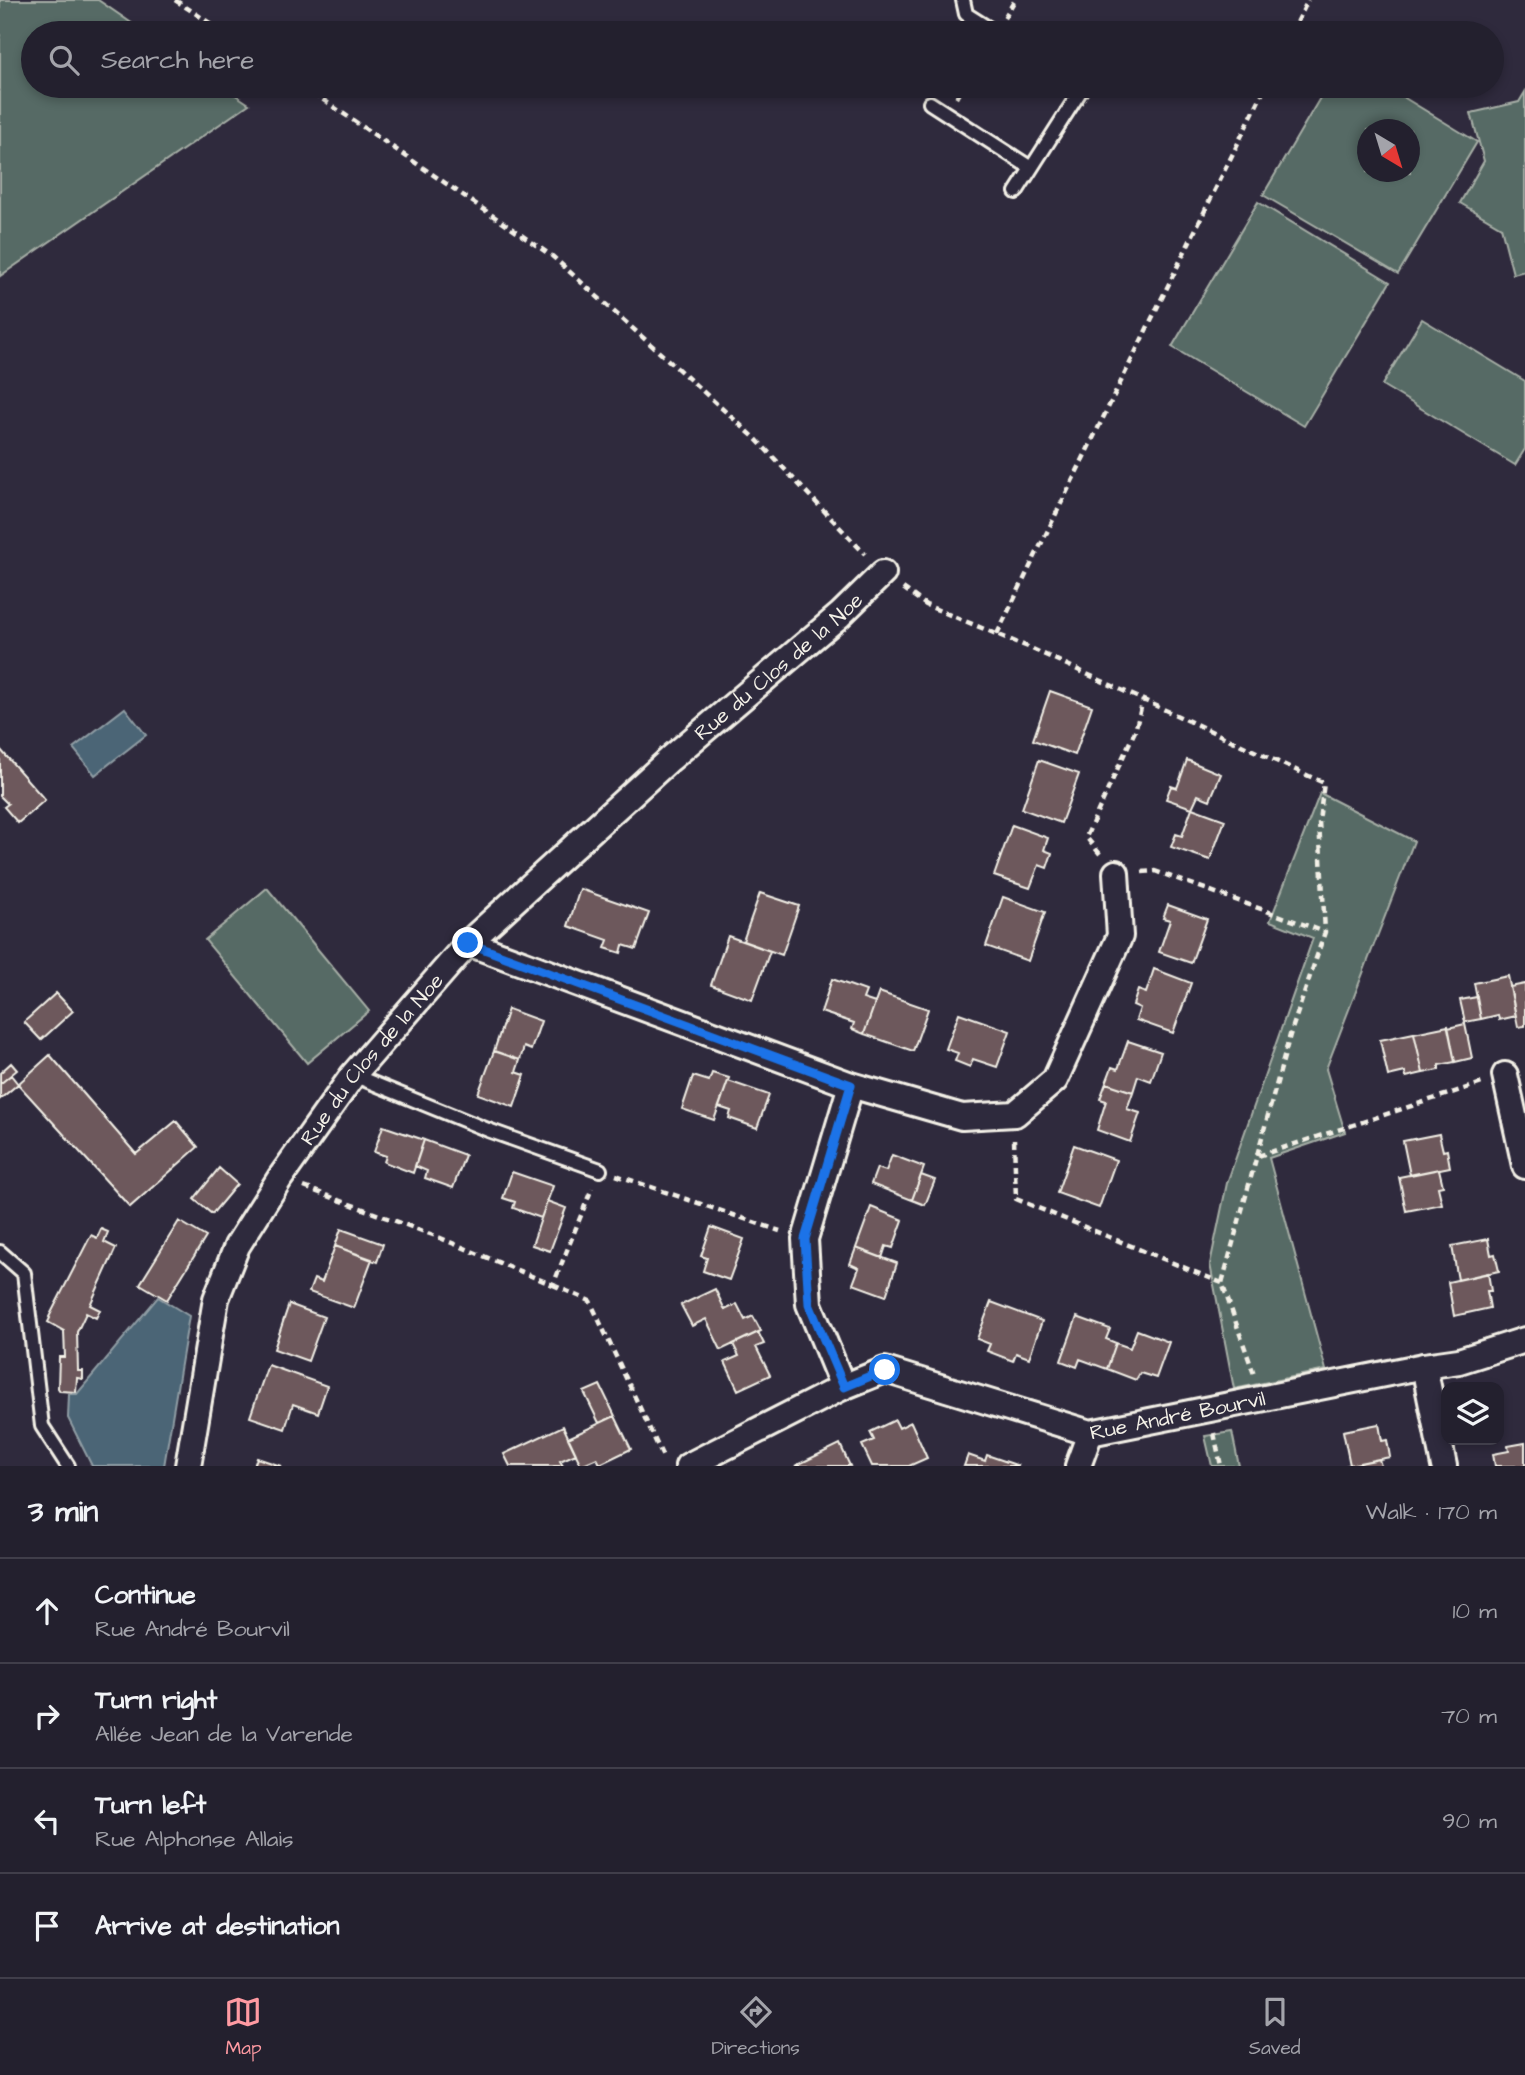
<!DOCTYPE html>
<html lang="en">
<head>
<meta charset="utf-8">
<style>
  :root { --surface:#23202e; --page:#2b2836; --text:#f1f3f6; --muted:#a3a3aa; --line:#403e4a; --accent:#ff9aa2 }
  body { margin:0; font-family:"Architects Daughter",sans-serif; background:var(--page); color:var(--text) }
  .controls { position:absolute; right:21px; bottom:21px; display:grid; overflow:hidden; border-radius:14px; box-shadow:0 4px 10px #0003 }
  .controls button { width:63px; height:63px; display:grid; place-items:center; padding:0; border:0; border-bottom:2px solid var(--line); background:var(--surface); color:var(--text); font:35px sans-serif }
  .compass { position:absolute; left:1357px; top:119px; width:63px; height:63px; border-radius:50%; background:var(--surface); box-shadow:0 4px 10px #0003; rotate:142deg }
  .stop { position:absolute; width:21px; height:21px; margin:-16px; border:5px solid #1a73e8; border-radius:50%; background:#fff }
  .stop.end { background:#1a73e8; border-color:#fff; box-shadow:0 2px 7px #0008 }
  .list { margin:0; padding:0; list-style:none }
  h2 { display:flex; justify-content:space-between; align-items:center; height:91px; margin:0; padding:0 28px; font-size:30px }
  h2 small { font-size:23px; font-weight:400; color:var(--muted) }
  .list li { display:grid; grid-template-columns:46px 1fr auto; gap:21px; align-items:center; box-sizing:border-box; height:105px; padding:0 28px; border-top:2px solid var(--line) }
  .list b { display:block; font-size:26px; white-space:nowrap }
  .list p { margin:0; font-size:23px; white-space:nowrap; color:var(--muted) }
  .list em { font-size:23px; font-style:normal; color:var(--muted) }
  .icon { flex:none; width:38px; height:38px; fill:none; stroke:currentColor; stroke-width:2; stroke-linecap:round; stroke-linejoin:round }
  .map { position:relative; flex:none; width:1525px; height:1466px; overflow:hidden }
  .search { position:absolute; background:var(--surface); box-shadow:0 4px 10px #0003; left:21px; right:21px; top:21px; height:77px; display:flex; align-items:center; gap:18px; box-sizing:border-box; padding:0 24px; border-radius:38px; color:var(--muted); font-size:26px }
  .sheet { height:511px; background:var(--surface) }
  nav { display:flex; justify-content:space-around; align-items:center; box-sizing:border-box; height:98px; border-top:2px solid var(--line); background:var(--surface); font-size:19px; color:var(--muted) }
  nav a { display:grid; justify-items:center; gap:4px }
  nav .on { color:var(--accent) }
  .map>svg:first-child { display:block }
</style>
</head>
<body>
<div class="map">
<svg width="1525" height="1466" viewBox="0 0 1525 1466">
  <rect width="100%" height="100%" fill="#2f2a3d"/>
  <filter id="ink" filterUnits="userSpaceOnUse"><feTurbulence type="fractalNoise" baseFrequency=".0143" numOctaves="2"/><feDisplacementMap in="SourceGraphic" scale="14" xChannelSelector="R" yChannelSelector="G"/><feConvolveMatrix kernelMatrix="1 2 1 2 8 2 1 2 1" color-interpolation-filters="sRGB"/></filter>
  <g filter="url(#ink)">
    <path fill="#576b65" stroke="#a6aea6" stroke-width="2" fill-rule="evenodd" d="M0,0H98L146,33H33V86H222L249,104L0,276Z
      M1327,86H1385L1477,142L1398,274L1263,195ZM1368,130H1410V172H1368Z
      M1525,92V271L1513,274L1501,227L1460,203L1484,161L1471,113L1519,102Z
      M1258,202L1390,282L1304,426L1172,347Z
      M1422,319L1525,381V449L1515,465L1382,385Z
      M1320,793L1414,841L1326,1069L1345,1132L1269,1158L1326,1370L1234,1389L1210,1264L1227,1183L1313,938L1270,921Z
      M267,888L369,1011L307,1063L205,940Z
      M1232,1432L1239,1466H1212L1205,1436Z"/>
    <path fill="#4c6576" stroke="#8f9da4" stroke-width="2" d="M125,708L146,735L95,775L73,748Z
      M158,1297L189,1316L164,1466H92L68,1418L69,1394H77Z"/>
    <path fill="#6d595b" stroke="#f4f1e8" stroke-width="2" d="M1050,691L1092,706L1075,755L1033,740Z
      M0,749L45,800L18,823L4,807L8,804L0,796Z
      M1039,760L1079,774L1061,823L1022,809Z
      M1187,760L1221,774L1210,800L1198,795L1192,808L1166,799L1171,786L1177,788Z
      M1192,808L1225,820L1210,860L1171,847L1176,834L1182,836Z
      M1012,825L1048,838L1044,850L1052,853L1047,868L1039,865L1030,888L994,876Z
      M580,889L649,913L636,949L623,945L621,953L605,948L608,940L568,926Z
      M760,893L799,906L782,955L743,941Z
      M1003,897L1045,912L1028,961L986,946Z
      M1168,905L1207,919L1191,963L1159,952L1170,920L1163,918Z
      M728,936L770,951L752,1000L711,985Z
      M1154,969L1191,983L1173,1033L1136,1020L1140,1008L1133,1005L1138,990L1146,993Z
      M1508,976L1516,1016L1499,1020L1498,1015L1481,1019L1474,983Z
      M832,979L866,991L863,999L875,1003L864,1034L852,1029L854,1023L821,1012Z
      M1525,984V1026L1518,1027L1510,987Z
      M879,992L928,1009L913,1051L864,1034Z
      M56,993L73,1011L41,1040L24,1022Z
      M1477,997L1481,1019L1465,1022L1460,1000Z
      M508,1009L541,1021L531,1050L524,1047L520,1060L494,1051Z
      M959,1013L1010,1031L997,1067L973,1059L970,1067L955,1061L958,1053L946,1049Z
      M1465,1024L1472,1058L1455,1062L1448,1028Z
      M1448,1026L1455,1062L1439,1065V1070L1423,1073L1414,1033Z
      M1414,1033L1423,1073L1406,1077L1405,1072L1388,1076L1380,1040Z
      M1128,1041L1161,1052L1151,1081L1138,1076L1133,1092L1106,1083L1112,1067L1118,1069Z
      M494,1051L520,1060L516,1072L525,1075L514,1107L478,1094Z
      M50,1055L136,1154L176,1121L198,1147L130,1207L18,1084Z
      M11,1063L17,1070L0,1084V1073Z
      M712,1073L729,1078L714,1120L682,1109L693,1076L709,1081Z
      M11,1075L18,1084L0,1099V1084Z
      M728,1081L769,1095L757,1128L729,1118L731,1111L719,1107Z
      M1106,1083L1133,1092L1127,1109L1140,1113L1130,1142L1097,1130L1106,1101L1100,1099Z
      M383,1126L424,1140L413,1173L384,1162L386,1156L374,1152Z
      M1439,1134L1443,1151L1447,1150L1450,1167L1410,1175L1403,1141Z
      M424,1140L465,1155L453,1188L425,1178L427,1171L415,1166Z
      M1074,1145L1116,1160L1099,1208L1057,1193Z
      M892,1155L924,1167L912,1200L871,1184L877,1168L886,1171Z
      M219,1168L237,1184L212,1214L194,1199Z
      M1439,1169L1443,1186L1438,1187L1442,1204L1406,1211L1399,1177Z
      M512,1172L553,1186L541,1218L513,1208L515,1202L503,1198Z
      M921,1175L935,1180L925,1205L912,1200Z
      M547,1201L566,1208L550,1251L532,1245Z
      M871,1207L903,1220L893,1248L886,1246L882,1258L856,1248Z
      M179,1221L206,1237L167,1300L140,1284Z
      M711,1227L744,1239L729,1280L703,1271L707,1258L701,1256Z
      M101,1229L108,1232L104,1242L116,1248L90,1305L100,1310L96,1318L86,1313L77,1332L78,1371H83V1379L77,1378L76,1392L60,1391L58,1388L59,1357H65L64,1331L48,1322L50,1318L49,1317L91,1235L97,1238Z
      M341,1229L383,1244L377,1262L335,1246Z
      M1488,1239L1491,1255L1495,1254L1499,1271L1458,1280L1452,1246Z
      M335,1246L372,1259L354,1308L309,1292L314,1279L322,1282Z
      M856,1248L897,1263L886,1296L853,1284L859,1268L850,1264Z
      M1488,1273L1491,1291H1487L1490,1308L1454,1316L1448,1282Z
      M715,1289L725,1310L737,1304L745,1320L753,1316L761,1331L721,1350L706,1319L692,1326L681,1305Z
      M991,1302L1042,1321L1029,1358L1016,1353L1013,1361L987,1351L990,1344L977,1339Z
      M289,1304L324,1317L308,1361L274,1349Z
      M1077,1317L1110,1329L1106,1339L1116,1343L1107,1369L1080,1359L1077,1367L1061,1361Z
      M1137,1330L1169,1342L1156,1378L1140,1373L1136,1380L1107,1369L1116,1343L1130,1348Z
      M758,1332L764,1344L756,1347L770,1375L738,1390L725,1362L739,1356L733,1344Z
      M268,1365L327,1386L318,1413L293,1404L285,1429L250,1417Z
      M600,1385L615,1416L599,1423L584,1392Z
      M615,1416L631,1449L600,1464L597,1458L581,1465L568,1438Z
      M895,1420L899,1428L911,1422L927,1458L909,1466H872L862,1445L874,1440L870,1432Z
      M1379,1424L1382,1441L1387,1440L1390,1457L1350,1465L1343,1431Z
      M563,1426L576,1454L560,1461L563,1466H510L504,1454Z
      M1525,1443V1466H1495L1493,1454L1509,1451L1508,1446Z
      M840,1444L850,1466H795Z
      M968,1455L985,1461L987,1455L1019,1466H964Z
      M257,1458L281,1466H254Z
      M1379,1459L1381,1466H1345Z"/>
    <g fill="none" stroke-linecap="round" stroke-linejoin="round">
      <defs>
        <path id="service" d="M963,0L966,14L996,33
          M930,103L1031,168
          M1016,192L1081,90L1075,86
          M353,1075L488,1130L600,1170
          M0,1252L24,1273L42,1426L68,1466"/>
        <g id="minor">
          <path d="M468,943L851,1085L962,1117L1015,1114L1055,1080L1120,936L1116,873"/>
          <path d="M1505,1075L1525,1166"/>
          <path d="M1424,1366L1444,1466"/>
          <path d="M843,1387L809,1304L805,1239L851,1085"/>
          <path id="s1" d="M188,1466L216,1299L237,1246L280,1178L353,1075L468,943L670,759L840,615L883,573"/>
          <path id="s2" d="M688,1466L843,1387L885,1370L1090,1433L1424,1366L1459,1361L1525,1340"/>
          <path d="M1078,1466L1090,1433"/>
        </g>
      </defs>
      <use href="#service" stroke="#f4f1e8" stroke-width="18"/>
      <use href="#minor" stroke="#f4f1e8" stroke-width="30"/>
      <path stroke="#f4f1e8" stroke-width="4.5" stroke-dasharray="7 5" stroke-linecap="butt" d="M175,0L225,33
        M1004,18L1015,0
        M1292,33L1308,0
        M303,86L552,256L755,438L865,554
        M956,98L963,86
        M903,588L926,605L1028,647L1324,783L1319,821L1325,932
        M997,634L1266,86
        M1100,854L1086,837L1135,731L1143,700
        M1142,872L1155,871L1325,932L1290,1035L1222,1283L1254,1374
        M1014,1139L1016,1199L1222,1283
        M1258,1156L1482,1083
        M616,1175L780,1231
        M304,1187L433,1235L553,1285L592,1188
        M553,1285L590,1301L663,1457
        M1214,1433L1221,1466"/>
      <use href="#service" stroke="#2f2a3d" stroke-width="12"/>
      <use href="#minor" stroke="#2f2a3d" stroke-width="24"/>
    </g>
  </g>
  <g fill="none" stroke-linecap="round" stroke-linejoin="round" filter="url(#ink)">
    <path stroke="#1a73e8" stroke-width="9" d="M468,943L851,1085L805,1239L809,1304L844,1387L885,1370"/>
  </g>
  <g text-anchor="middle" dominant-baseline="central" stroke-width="5" stroke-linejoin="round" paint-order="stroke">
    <g font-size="21" fill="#f4f1e8" stroke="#2f2a3d">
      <text stroke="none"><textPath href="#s1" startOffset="1024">Rue du Clos de la Noe</textPath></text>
      <text stroke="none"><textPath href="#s1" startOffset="457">Rue du Clos de la Noe</textPath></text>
      <text stroke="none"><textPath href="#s2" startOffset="523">Rue André Bourvil</textPath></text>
    </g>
  </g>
</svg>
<div class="controls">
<button><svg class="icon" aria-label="layers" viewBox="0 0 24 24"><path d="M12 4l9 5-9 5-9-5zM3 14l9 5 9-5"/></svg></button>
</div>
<svg class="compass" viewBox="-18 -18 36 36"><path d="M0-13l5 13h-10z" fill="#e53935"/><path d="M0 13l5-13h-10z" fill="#a3a3aa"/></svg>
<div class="stop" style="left:885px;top:1370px"></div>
<div class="stop end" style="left:468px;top:943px"></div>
<div class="search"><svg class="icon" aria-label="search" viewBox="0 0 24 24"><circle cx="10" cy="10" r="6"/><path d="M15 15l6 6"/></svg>Search here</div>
</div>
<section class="sheet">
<h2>3 min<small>Walk · 170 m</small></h2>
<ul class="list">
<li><svg class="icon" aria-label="ahead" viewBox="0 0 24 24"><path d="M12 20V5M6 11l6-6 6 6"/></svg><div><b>Continue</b><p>Rue André Bourvil</p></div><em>10 m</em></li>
<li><svg class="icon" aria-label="right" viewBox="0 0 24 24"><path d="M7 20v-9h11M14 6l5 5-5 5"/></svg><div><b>Turn right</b><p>Allée Jean de la Varende</p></div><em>70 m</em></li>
<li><svg class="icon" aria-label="left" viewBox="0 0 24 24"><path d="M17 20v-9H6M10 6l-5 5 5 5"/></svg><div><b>Turn left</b><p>Rue Alphonse Allais</p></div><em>90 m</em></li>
<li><svg class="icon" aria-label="arrive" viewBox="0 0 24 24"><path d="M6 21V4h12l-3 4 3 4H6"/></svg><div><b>Arrive at destination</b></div></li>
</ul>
</section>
<nav>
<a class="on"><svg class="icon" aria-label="map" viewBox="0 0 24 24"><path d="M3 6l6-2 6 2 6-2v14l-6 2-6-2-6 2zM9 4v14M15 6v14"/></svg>Map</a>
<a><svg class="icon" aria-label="directions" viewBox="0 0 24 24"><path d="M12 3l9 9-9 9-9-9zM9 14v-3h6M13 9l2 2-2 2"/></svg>Directions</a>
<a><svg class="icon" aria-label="saved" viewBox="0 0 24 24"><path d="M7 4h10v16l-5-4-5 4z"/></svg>Saved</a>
</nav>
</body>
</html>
